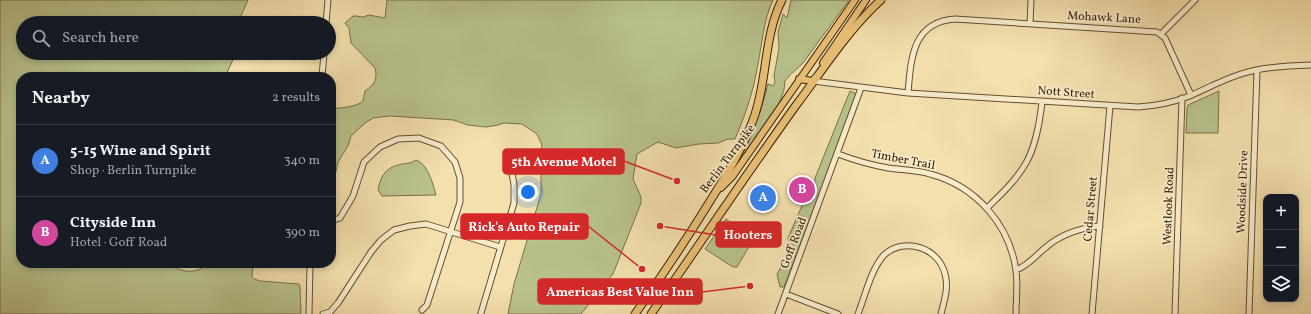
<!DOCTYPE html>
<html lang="en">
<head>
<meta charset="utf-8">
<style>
  :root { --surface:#171b24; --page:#242831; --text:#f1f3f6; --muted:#9ea1a6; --line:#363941; --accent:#c59692 }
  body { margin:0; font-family:Vollkorn,serif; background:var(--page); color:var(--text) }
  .controls { position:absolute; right:12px; bottom:12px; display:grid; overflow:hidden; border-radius:8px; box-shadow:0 2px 6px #0003 }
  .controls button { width:36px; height:36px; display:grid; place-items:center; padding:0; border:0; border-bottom:1px solid var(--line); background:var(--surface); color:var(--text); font:20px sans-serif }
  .you { position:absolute; left:528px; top:192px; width:14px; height:14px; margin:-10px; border:3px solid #fff; border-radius:50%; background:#1a73e8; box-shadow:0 0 0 6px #1a73e833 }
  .badge { display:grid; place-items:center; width:26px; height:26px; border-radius:50%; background:var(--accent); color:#fff; font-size:13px; font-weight:700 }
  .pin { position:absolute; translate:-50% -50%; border:2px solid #fff; box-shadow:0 1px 4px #0006 }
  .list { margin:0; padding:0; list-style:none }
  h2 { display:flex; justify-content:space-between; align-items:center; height:52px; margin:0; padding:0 16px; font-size:17px }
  h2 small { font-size:13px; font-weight:400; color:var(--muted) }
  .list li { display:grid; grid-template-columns:26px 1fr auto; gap:12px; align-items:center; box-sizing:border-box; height:72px; padding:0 16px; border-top:1px solid var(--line) }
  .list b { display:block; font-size:15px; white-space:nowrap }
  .list p { margin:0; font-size:13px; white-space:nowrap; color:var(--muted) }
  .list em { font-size:13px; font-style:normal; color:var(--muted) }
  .icon { flex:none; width:22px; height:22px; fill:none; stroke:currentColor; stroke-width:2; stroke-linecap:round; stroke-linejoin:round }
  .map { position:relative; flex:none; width:1311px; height:314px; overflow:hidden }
  .search { position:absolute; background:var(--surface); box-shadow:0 2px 6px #0003; left:16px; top:16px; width:320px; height:44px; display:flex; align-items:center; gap:10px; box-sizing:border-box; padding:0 14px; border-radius:22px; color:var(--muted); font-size:15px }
  .panel { position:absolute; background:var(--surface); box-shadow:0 2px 6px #0003; left:16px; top:72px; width:320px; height:196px; border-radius:16px }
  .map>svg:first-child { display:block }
</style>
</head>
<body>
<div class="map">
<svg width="1311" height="314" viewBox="0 0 1311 314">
  <rect width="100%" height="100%" fill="#f3e0ad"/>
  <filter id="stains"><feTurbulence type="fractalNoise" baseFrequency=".005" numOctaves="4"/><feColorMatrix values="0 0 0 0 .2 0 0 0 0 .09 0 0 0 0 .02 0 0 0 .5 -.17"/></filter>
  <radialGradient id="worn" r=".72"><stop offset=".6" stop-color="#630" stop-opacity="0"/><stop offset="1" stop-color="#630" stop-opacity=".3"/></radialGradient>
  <path fill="#b9c28b" stroke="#787048" d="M0,0H248L240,18V23H23V53H236L225,77H21V263H171C179,274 200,274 207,263H253L252,277L254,279L260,281L299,284L300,287L301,314H0Z
    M387,0H773C763,21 762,46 757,69C753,93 744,118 735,139H728L718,143L699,144L676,148L658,142L637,154L633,179L641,197V203L613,274L581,314H508L514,284L541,194V169L539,160L542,145L537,134L522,124L504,123L498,125L486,127L468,125L454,120L390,116L373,118L365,123L351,136L348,146L338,162L334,180L331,187V109C338,108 358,107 363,101C364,98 364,94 365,91C374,85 378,79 375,68L351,43L349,28L345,23L353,16H356L363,17L369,15L385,18Z
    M791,0H849L803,63L789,76L785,81L784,90L779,104L735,167C749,140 761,114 768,84L773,86L775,82L774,76L779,48L778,32L783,14L787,18Z
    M850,91L855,93L856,97L784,287H780L777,274L789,254L788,238L804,201L814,194L815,178Z
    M1219,91L1218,133H1186L1187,109L1188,105Z
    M416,160C428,164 433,184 436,195L382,196L378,190C380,178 385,168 398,165C405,163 410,164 416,160Z
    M726,219L745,233L750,245L737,267H733L705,249Z"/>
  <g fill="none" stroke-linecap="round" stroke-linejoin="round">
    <defs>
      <path id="minor" d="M326,23L328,0
        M1030,24L1031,0
        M1161,34L1195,0
        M322,77L324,53
        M813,81L908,93L1138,107C1155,106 1171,103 1187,97C1204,90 1220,81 1238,75C1261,67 1286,66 1311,65
        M908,93C911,59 912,22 955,19L1157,32L1165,38L1191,95
        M838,154C854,160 871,165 888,168C902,170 917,170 930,174C976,186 1010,225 1016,271C1018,285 1016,300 1016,314
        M987,208C1026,171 1036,156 1042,102
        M331,221L340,218L353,196L364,162L380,147L398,139L419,138L441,146L455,162L460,178V202L427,305L422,310
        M1016,270C1029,265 1035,256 1045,248C1061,234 1080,228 1100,226
        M786,294L838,314
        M481,313L514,203V184L508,153
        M309,314L310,263
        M323,314L330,312L338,303L371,252L381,240L394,230L410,226L426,224L500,247
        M778,314L861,88
        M858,314C865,296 871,269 884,255C905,236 939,248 945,274C949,288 944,301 941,314
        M1092,314L1110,106
        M1175,314L1182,98
        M1249,314L1257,70"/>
      <path id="major" d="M823,63L866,0
        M799,79L813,81L815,78
        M721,188L732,177L855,0"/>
      <path id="highway" d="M635,314C662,276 688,237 712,198C728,173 743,148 753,120C768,81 763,37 782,0
        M651,314C700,244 747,173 797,104C824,68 848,30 881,0"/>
    </defs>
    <use href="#minor" stroke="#654e30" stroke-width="7"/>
    <use href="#major" stroke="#361e06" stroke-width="8"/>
    <use href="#highway" stroke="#361e06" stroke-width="9"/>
    <use href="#minor" stroke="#f7ebca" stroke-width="5"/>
    <use href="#major" stroke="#eac076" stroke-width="6"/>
    <use href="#highway" stroke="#eac076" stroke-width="7"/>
  </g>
  <g text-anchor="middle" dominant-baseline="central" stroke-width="3.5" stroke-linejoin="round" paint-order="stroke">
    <g font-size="12" fill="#361e06" stroke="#f7ebca">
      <text transform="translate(1104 18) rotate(3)">Mohawk Lane</text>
      <text transform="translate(1066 93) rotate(4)">Nott Street</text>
      <text transform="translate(728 159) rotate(-53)">Berlin Turnpike</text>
      <text transform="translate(903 160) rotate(11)">Timber Trail</text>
      <text transform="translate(1243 192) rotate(-88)">Woodside Drive</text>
      <text transform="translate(1169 206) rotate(-88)">Westlook Road</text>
      <text transform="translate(1091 209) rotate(-85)">Cedar Street</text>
      <text transform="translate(794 243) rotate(-69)">Goff Road</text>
    </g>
  </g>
  <path fill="none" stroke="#d62828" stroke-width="1.5" d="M677 181L624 161M642 269L588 226M660 226L716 235M750 286L702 292"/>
  <g fill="#d62828" stroke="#f7ebca" stroke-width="1.5">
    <circle cx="677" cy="181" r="4"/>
    <circle cx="642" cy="269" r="4"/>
    <circle cx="660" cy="226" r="4"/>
    <circle cx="750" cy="286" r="4"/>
  </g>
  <g fill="#d62828" stroke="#d62828" stroke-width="1.5">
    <rect x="503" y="149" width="121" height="25" rx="4"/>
    <rect x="461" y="214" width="127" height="25" rx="4"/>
    <rect x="716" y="222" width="65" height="25" rx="4"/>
    <rect x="538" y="279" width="164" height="25" rx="4"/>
  </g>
  <g font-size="13" text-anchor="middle" font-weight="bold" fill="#fff">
    <text x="564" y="166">5th Avenue Motel</text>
    <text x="524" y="231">Rick's Auto Repair</text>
    <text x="748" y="239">Hooters</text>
    <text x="620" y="296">Americas Best Value Inn</text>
  </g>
  <rect width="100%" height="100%" filter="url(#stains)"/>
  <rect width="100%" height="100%" fill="url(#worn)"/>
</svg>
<div class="controls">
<button>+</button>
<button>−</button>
<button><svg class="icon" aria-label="layers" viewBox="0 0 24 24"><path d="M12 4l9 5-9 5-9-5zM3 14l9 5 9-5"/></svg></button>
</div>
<div class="you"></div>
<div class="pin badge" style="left:763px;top:198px;background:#3f7fe0">A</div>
<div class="pin badge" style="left:802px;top:190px;background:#d1479c">B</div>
<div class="search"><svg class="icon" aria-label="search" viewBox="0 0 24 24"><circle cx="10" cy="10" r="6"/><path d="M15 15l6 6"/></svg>Search here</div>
<section class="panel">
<h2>Nearby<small>2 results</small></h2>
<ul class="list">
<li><span class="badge" style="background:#3f7fe0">A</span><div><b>5-15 Wine and Spirit</b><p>Shop · Berlin Turnpike</p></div><em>340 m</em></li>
<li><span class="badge" style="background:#d1479c">B</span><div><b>Cityside Inn</b><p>Hotel · Goff Road</p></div><em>390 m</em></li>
</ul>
</section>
</div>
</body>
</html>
